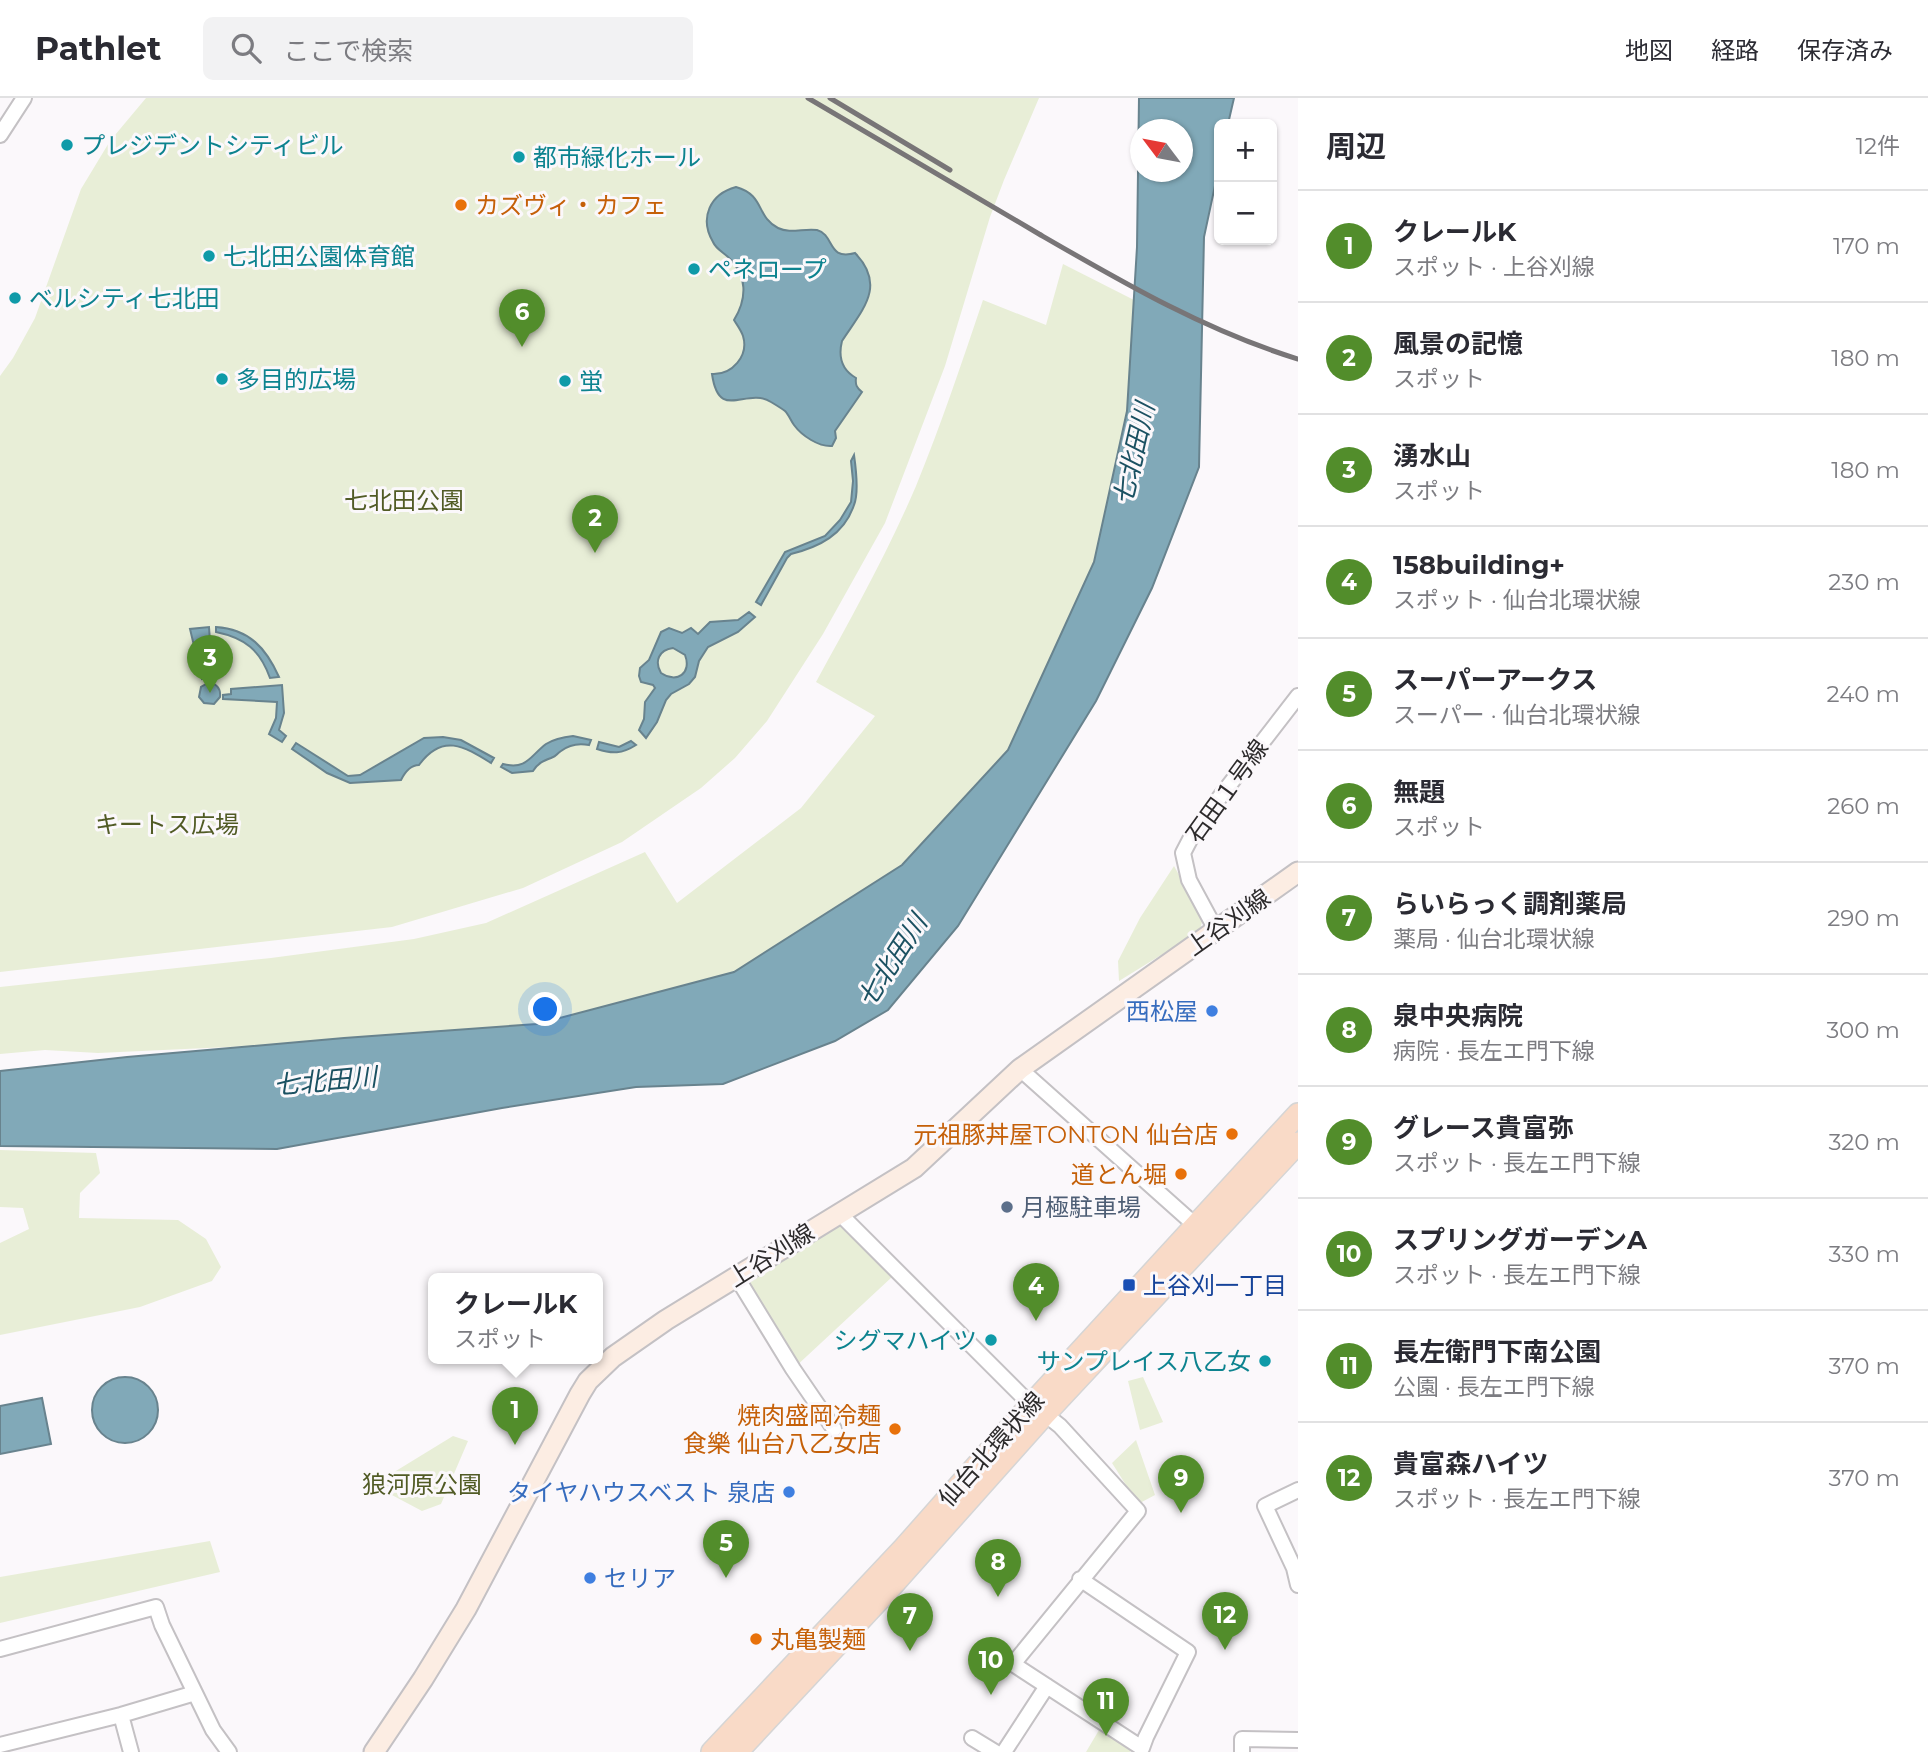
<!DOCTYPE html>
<html lang="ja">
<head>
<meta charset="utf-8">
<style>
  :root { --surface:#fff; --page:#f2f2f3; --text:#2b2b33; --muted:#7c7c81; --line:#e1e1e2; --accent:#528d2b }
  body { margin:0; font-family:Montserrat,"Noto Sans JP",sans-serif; background:var(--page); color:var(--text) }
  .controls { position:absolute; right:21px; top:21px; display:grid; overflow:hidden; border-radius:10px; box-shadow:0 2px 5px #0004 }
  .controls button { width:63px; height:63px; display:grid; place-items:center; padding:0; border:0; border-bottom:2px solid var(--line); background:var(--surface); color:var(--text); font:35px sans-serif }
  .compass { position:absolute; left:1130px; top:21px; width:63px; height:63px; border-radius:50%; background:var(--surface); box-shadow:0 2px 5px #0004; rotate:302deg }
  .you { position:absolute; left:546px; top:912px; width:24px; height:24px; margin:-18px; border:5px solid #fff; border-radius:50%; background:#1a73e8; box-shadow:0 0 0 10px #1a73e833 }
  .badge { display:grid; place-items:center; width:46px; height:46px; border-radius:50%; background:var(--accent); color:#fff; font-size:23px; font-weight:700 }
  .pin { position:absolute; translate:-50% -58px; filter:drop-shadow(0 2px 4px #0008) }
  .pin::after { content:''; position:absolute; top:37px; width:24px; height:21px; background:inherit; clip-path:polygon(0 0,100% 0,50% 100%) }
  .popup { position:absolute; left:428px; top:1175px; width:175px; height:91px; box-sizing:border-box; display:grid; place-content:center; border-radius:10px; background:var(--surface); filter:drop-shadow(0 2px 5px #0005); font-size:23px; white-space:nowrap; color:var(--muted) }
  .popup b { font-size:26px; color:var(--text) }
  .popup::after { content:''; position:absolute; left:50%; top:100%; margin-left:-14px; border:14px solid transparent; border-top-color:var(--surface) }
  .list { margin:0; padding:0; list-style:none }
  h2 { display:flex; justify-content:space-between; align-items:center; height:91px; margin:0; padding:0 28px; font-size:30px }
  h2 small { font-size:23px; font-weight:400; color:var(--muted) }
  .list li { display:grid; grid-template-columns:46px 1fr auto; gap:21px; align-items:center; box-sizing:border-box; height:112px; padding:0 28px; border-top:2px solid var(--line) }
  .list b { display:block; font-size:26px; white-space:nowrap }
  .list p { margin:0; font-size:23px; white-space:nowrap; color:var(--muted) }
  .list em { font-size:23px; font-style:normal; color:var(--muted) }
  .icon { flex:none; width:38px; height:38px; fill:none; stroke:currentColor; stroke-width:2; stroke-linecap:round; stroke-linejoin:round }
  .map { position:relative; flex:none; width:1298px; height:1654px; overflow:hidden }
  header { display:flex; align-items:center; gap:42px; box-sizing:border-box; height:98px; padding:0 35px; background:var(--surface); border-bottom:2px solid var(--line) }
  header strong { font-size:33px }
  nav { display:flex; gap:38px; margin-inline-start:auto; font-size:24px }
  .search { width:490px; height:63px; background:var(--page); display:flex; align-items:center; gap:18px; box-sizing:border-box; padding:0 24px; border-radius:10px; color:var(--muted); font-size:26px }
  main { display:flex }
  aside { flex:1; background:var(--surface) }
  .map>svg:first-child { display:block }
</style>
</head>
<body>
<header>
<strong>Pathlet</strong>
<div class="search"><svg class="icon" aria-label="search" viewBox="0 0 24 24"><circle cx="10" cy="10" r="6"/><path d="M15 15l6 6"/></svg>ここで検索</div>
<nav><a>地図</a><a>経路</a><a>保存済み</a></nav>
</header>
<main>
<div class="map">
<svg width="1298" height="1654" viewBox="0 0 1298 1654">
  <rect width="100%" height="100%" fill="#fbf8fb"/>
  <path fill="#e8eed7" d="M146,0H1039L1004,82L990,119L945,268L885,425L823,536L767,623L735,660L701,690L622,744L523,790L392,829L0,874V278L13,260L35,220L81,91L110,43Z
    M1063,166L1134,202L1127,313L1094,464L1008,652L902,767L734,874L537,926L270,947L98,955L45,952L0,956V889L271,860L414,841L486,825L645,754L677,805L801,710L875,618L816,584C851,520 887,456 916,388C941,327 962,264 983,202L1046,227Z
    M1174,768L1203,819L1200,833L1119,883L1118,863L1140,820Z
    M0,1052L96,1055L100,1075L80,1095L79,1120L178,1122L206,1141L221,1169L212,1183L140,1209L0,1237V1145L29,1131L23,1110L0,1109Z
    M839,1115L892,1179L793,1271L742,1182Z
    M1143,1279L1163,1324L1140,1332L1128,1283Z
    M453,1338L468,1343L441,1406L422,1413L373,1387Z
    M1136,1342L1155,1397L1138,1406L1112,1365Z
    M210,1443L220,1474L0,1525V1479Z
    M1102,1627L1134,1649L1130,1654H1086Z"/>
  <path fill="#81a9b8" stroke="#68838e" stroke-width="2" fill-rule="evenodd" d="M1139,0H1234L1228,26H1219V69L1204,139L1199,369L1152,490L1096,603L958,828L888,912L835,943L723,986L636,989L502,1010L277,1051L0,1048V973L127,959L344,940L537,926L734,874L902,767L1008,652L1094,464L1127,313L1137,149ZM1140,32H1182V74H1140Z
    M736,89C765,97 756,119 778,130C790,136 804,130 817,132C835,137 827,163 855,155C887,188 862,212 842,243C838,259 842,272 856,280C855,287 857,290 862,294L835,333L836,340L832,348C819,349 802,338 794,327C791,323 789,317 785,313C781,310 776,307 771,304C746,288 719,325 712,276C732,277 749,258 743,238C741,232 737,227 734,222C747,201 748,177 728,159C723,154 716,151 713,144C699,120 710,96 736,89Z
    M854,357C856,371 859,395 854,407C844,437 819,449 791,456L787,460L761,507L756,504L785,454L825,438L840,422L851,404L853,383L851,363Z
    M749,514L755,519L738,534L708,549L699,563L695,579L689,586L671,596L666,602L657,624L646,640L639,632L644,621L645,604L655,590L653,587L641,584L639,578L640,570L649,562L661,534L669,530L682,535L691,530L698,536L710,524L738,522ZM673,550L685,557C692,575 677,586 661,575C654,563 659,552 673,550Z
    M209,529L212,573L205,574L206,580L202,581L190,531Z
    M216,529C249,531 266,550 279,579L270,580C260,552 245,540 216,534Z
    M208,585C216,585 221,590 220,599L214,606L204,605L199,599L201,589Z
    M282,587L284,615L279,632L286,638L282,644L269,636L276,620L277,604L223,601V597L231,596V591Z
    M573,638L591,642L589,647C579,645 570,646 561,653C555,657 558,657 551,660C543,663 538,665 533,673L512,675L501,669L503,666C527,672 530,658 546,646C554,641 564,639 573,638Z
    M443,639L461,642L494,660L491,665C464,648 442,635 419,667C410,667 405,674 401,682L350,685L327,675L292,651L296,645L348,678L360,677L424,640Z
    M631,643L636,647C622,656 612,656 597,651L599,644L619,649Z
    M92 1312a33 33 0 1 1 66 0a33 33 0 1 1-66 0Z
    M42,1300L51,1346L0,1356V1308Z"/>
  <g fill="none" stroke-linecap="round" stroke-linejoin="round">
    <defs>
      <path id="street" d="M0,37L24,0
        M1216,832L1189,782L1183,755L1196,730L1298,598
        M1020,971L1195,1127
        M839,1115L1021,1297L1060,1328L1138,1413L1013,1566L1142,1650L1146,1639L1188,1554L1080,1481
        M736,1178L793,1271L834,1331
        M1298,1392L1265,1408L1294,1470L1298,1487
        M0,1551L156,1509L162,1527L213,1632L229,1654
        M121,1617L131,1654
        M972,1640L995,1654
        M0,1647L121,1617L195,1595
        M1004,1654L1047,1588
        M1242,1654V1641L1298,1642"/>
      <path id="secondary" d="M374,1654L423,1581L466,1511L580,1296L588,1283L613,1259L666,1222L914,1070L1020,971L1298,774"/>
      <path id="primary" d="M712,1654L904,1450L1018,1321L1298,1016
        M737,1654L889,1491L1045,1316L1298,1045"/>
    </defs>
    <use href="#street" stroke="#c4c1c4" stroke-width="18"/>
    <use href="#secondary" stroke="#c4c1c4" stroke-width="23"/>
    <use href="#primary" stroke="#d5d5d5" stroke-width="24"/>
    <use href="#street" stroke="#fff" stroke-width="14"/>
    <use href="#secondary" stroke="#fcede3" stroke-width="19"/>
    <use href="#primary" stroke="#f9dac7" stroke-width="21"/>
    <path stroke="#787577" stroke-width="5" d="M808,0C885,46 962,91 1039,136C1122,184 1206,233 1298,261
      M830,0L950,72"/>
  </g>
  <g fill="#0f9aa8" stroke="#fbf8fb" stroke-width="2.5">
    <circle cx="67" cy="47" r="7"/>
    <circle cx="519" cy="59" r="7"/>
    <circle cx="209" cy="158" r="7"/>
    <circle cx="694" cy="171" r="7"/>
    <circle cx="15" cy="200" r="7"/>
    <circle cx="222" cy="281" r="7"/>
    <circle cx="565" cy="283" r="7"/>
    <circle cx="991" cy="1242" r="7"/>
    <circle cx="1265" cy="1263" r="7"/>
  </g>
  <g fill="#e8710a" stroke="#fbf8fb" stroke-width="2.5">
    <circle cx="461" cy="107" r="7"/>
    <circle cx="1232" cy="1036" r="7"/>
    <circle cx="1181" cy="1076" r="7"/>
    <circle cx="895" cy="1331" r="7"/>
    <circle cx="756" cy="1541" r="7"/>
  </g>
  <g fill="#3f7fe0" stroke="#fbf8fb" stroke-width="2.5">
    <circle cx="1212" cy="913" r="7"/>
    <circle cx="789" cy="1394" r="7"/>
    <circle cx="590" cy="1480" r="7"/>
  </g>
  <circle fill="#5c6f8a" stroke="#fbf8fb" stroke-width="2.5" cx="1007" cy="1109" r="7"/>
  <rect fill="#1a4fb4" stroke="#fbf8fb" stroke-width="2.5" x="1122" y="1180" width="14" height="14" rx="3.5"/>
  <g text-anchor="middle" dominant-baseline="central" stroke-width="6" stroke-linejoin="round" paint-order="stroke">
    <g font-size="24" fill="#0d838f" stroke="#fbf8fb" text-anchor="start">
      <text x="81" y="47">プレジデントシティビル</text>
      <text x="533" y="59">都市緑化ホール</text>
      <text x="223" y="158">七北田公園体育館</text>
      <text x="708" y="171">ペネロープ</text>
      <text x="29" y="200">ベルシティ七北田</text>
      <text x="236" y="281">多目的広場</text>
      <text x="579" y="283">蛍</text>
      <text x="977" y="1242" text-anchor="end">シグマハイツ</text>
      <text x="1251" y="1263" text-anchor="end">サンプレイス八乙女</text>
    </g>
    <g font-size="24" fill="#c56008" stroke="#fbf8fb" text-anchor="end">
      <text x="475" y="107" text-anchor="start">カズヴィ・カフェ</text>
      <text x="1218" y="1036">元祖豚丼屋TONTON 仙台店</text>
      <text x="1167" y="1076">道とん堀</text>
      <text x="881" y="1317">焼肉盛岡冷麺<tspan x="881" dy="28">食樂 仙台八乙女店</tspan></text>
      <text x="770" y="1541" text-anchor="start">丸亀製麺</text>
    </g>
    <g font-size="24" fill="#515b25" stroke="#fbf8fb">
      <text x="404" y="402">七北田公園</text>
      <text x="167" y="726">キートス広場</text>
      <text x="422" y="1386">狼河原公園</text>
    </g>
    <g font-size="24" fill="#2d2b2c" stroke="#fbf8fb">
      <text transform="translate(1227 693) rotate(-54)">石田１号線</text>
      <text transform="translate(1228 824) rotate(-35)">上谷刈線</text>
      <text transform="translate(771 1157) rotate(-32)">上谷刈線</text>
      <text transform="translate(991 1351) rotate(-48)">仙台北環状線</text>
    </g>
    <g font-size="24" fill="#366cbe" stroke="#fbf8fb" text-anchor="end">
      <text x="1198" y="913">西松屋</text>
      <text x="775" y="1394">タイヤハウスベスト 泉店</text>
      <text x="604" y="1480" text-anchor="start">セリア</text>
    </g>
    <g font-size="24" fill="#4e5e75" stroke="#fbf8fb" text-anchor="start">
      <text x="1021" y="1109">月極駐車場</text>
    </g>
    <g font-size="24" fill="#164399" stroke="#fbf8fb" text-anchor="start">
      <text x="1143" y="1187">上谷刈一丁目</text>
    </g>
    <g font-size="26" font-style="italic" fill="#1b5162" stroke="#fbf8fb">
      <text transform="translate(1134 356) rotate(-77)">七北田川</text>
      <text transform="translate(892 863) rotate(-57)">七北田川</text>
      <text transform="translate(325 983) rotate(-5)">七北田川</text>
    </g>
  </g>
</svg>
<div class="controls">
<button>+</button>
<button>−</button>
</div>
<svg class="compass" viewBox="-18 -18 36 36"><path d="M0-13l5 13h-10z" fill="#e53935"/><path d="M0 13l5-13h-10z" fill="#7c7c81"/></svg>
<div class="you"></div>
<div class="pin badge" style="left:515px;top:1347px">1</div>
<div class="popup"><b>クレールK</b>スポット</div>
<div class="pin badge" style="left:595px;top:455px">2</div>
<div class="pin badge" style="left:210px;top:595px">3</div>
<div class="pin badge" style="left:1036px;top:1223px">4</div>
<div class="pin badge" style="left:726px;top:1480px">5</div>
<div class="pin badge" style="left:522px;top:249px">6</div>
<div class="pin badge" style="left:910px;top:1553px">7</div>
<div class="pin badge" style="left:998px;top:1499px">8</div>
<div class="pin badge" style="left:1181px;top:1415px">9</div>
<div class="pin badge" style="left:991px;top:1597px">10</div>
<div class="pin badge" style="left:1106px;top:1638px">11</div>
<div class="pin badge" style="left:1225px;top:1552px">12</div>
</div>
<aside>
<h2>周辺<small>12件</small></h2>
<ul class="list">
<li><span class="badge">1</span><div><b>クレールK</b><p>スポット · 上谷刈線</p></div><em>170 m</em></li>
<li><span class="badge">2</span><div><b>風景の記憶</b><p>スポット</p></div><em>180 m</em></li>
<li><span class="badge">3</span><div><b>湧水山</b><p>スポット</p></div><em>180 m</em></li>
<li><span class="badge">4</span><div><b>158building+</b><p>スポット · 仙台北環状線</p></div><em>230 m</em></li>
<li><span class="badge">5</span><div><b>スーパーアークス</b><p>スーパー · 仙台北環状線</p></div><em>240 m</em></li>
<li><span class="badge">6</span><div><b>無題</b><p>スポット</p></div><em>260 m</em></li>
<li><span class="badge">7</span><div><b>らいらっく調剤薬局</b><p>薬局 · 仙台北環状線</p></div><em>290 m</em></li>
<li><span class="badge">8</span><div><b>泉中央病院</b><p>病院 · 長左エ門下線</p></div><em>300 m</em></li>
<li><span class="badge">9</span><div><b>グレース貴富弥</b><p>スポット · 長左エ門下線</p></div><em>320 m</em></li>
<li><span class="badge">10</span><div><b>スプリングガーデンA</b><p>スポット · 長左エ門下線</p></div><em>330 m</em></li>
<li><span class="badge">11</span><div><b>長左衛門下南公園</b><p>公園 · 長左エ門下線</p></div><em>370 m</em></li>
<li><span class="badge">12</span><div><b>貴富森ハイツ</b><p>スポット · 長左エ門下線</p></div><em>370 m</em></li>
</ul>
</aside>
</main>
</body>
</html>
